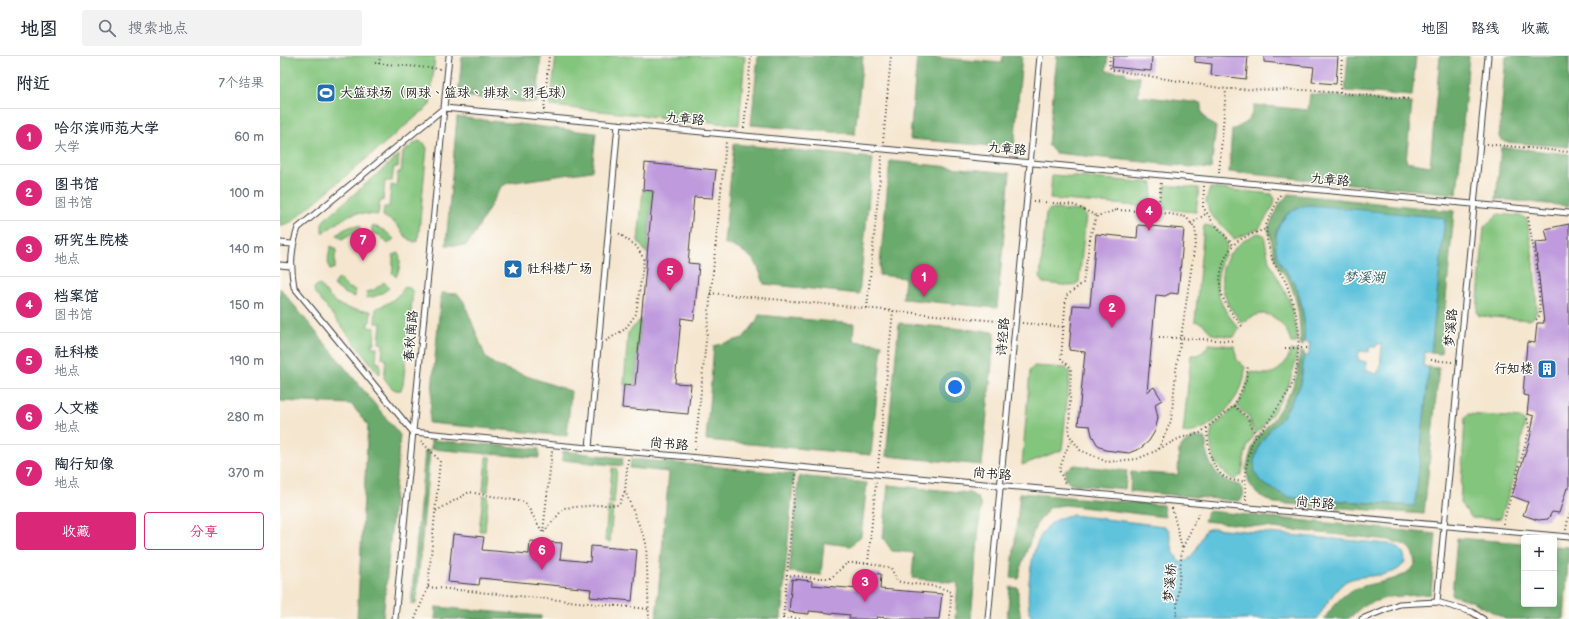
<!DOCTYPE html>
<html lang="zh">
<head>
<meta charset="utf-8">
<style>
  :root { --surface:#fff; --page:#f2f2f3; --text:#1f2937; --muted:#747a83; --line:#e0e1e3; --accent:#db2777 }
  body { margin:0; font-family:"Balsamiq Sans","LXGW WenKai TC",sans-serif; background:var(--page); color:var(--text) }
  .controls { position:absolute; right:12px; bottom:12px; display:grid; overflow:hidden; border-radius:4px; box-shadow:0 2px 6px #0003 }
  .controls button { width:36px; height:36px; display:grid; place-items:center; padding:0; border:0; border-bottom:1px solid var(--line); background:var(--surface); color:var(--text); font:20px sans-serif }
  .you { position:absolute; left:675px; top:331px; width:14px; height:14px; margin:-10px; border:3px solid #fff; border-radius:50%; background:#1a73e8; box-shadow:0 0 0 6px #1a73e833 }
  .badge { display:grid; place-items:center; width:26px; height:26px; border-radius:50%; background:var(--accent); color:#fff; font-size:13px; font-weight:700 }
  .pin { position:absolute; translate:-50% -33px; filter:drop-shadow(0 1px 2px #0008) }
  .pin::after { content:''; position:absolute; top:21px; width:14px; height:12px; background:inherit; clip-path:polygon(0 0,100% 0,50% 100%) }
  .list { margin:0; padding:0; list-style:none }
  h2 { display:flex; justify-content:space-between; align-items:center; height:52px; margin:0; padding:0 16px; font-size:17px }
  h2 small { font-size:13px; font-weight:400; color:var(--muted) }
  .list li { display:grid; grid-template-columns:26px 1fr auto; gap:12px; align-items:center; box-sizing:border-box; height:56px; padding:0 16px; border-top:1px solid var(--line) }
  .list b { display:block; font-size:15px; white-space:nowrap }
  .list p { margin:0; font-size:13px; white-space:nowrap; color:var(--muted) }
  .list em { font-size:13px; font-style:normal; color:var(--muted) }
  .actions { display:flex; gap:8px; padding:12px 16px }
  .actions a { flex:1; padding:9px 0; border:1px solid var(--accent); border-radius:4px; text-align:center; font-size:14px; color:var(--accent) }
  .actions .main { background:var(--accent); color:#fff }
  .icon { flex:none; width:22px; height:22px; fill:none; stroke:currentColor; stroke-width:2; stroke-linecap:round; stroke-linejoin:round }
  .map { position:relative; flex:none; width:1289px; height:563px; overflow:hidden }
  header { display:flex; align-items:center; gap:24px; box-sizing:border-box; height:56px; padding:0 20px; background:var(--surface); border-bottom:1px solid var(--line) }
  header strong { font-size:19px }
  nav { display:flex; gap:22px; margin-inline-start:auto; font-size:14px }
  .search { width:280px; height:36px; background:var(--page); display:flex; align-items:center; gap:10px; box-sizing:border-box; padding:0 14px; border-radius:4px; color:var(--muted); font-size:15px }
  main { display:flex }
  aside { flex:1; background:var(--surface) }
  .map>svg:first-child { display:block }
</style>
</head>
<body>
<header>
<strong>地图</strong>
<div class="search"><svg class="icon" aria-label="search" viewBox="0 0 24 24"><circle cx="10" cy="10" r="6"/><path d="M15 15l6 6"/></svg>搜索地点</div>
<nav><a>地图</a><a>路线</a><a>收藏</a></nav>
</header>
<main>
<aside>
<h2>附近<small>7个结果</small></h2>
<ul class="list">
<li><span class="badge">1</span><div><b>哈尔滨师范大学</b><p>大学</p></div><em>60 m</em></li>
<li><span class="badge">2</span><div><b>图书馆</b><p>图书馆</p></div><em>100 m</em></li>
<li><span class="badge">3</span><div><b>研究生院楼</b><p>地点</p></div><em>140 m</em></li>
<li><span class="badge">4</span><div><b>档案馆</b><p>图书馆</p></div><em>150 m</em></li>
<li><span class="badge">5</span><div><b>社科楼</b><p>地点</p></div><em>190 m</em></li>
<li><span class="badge">6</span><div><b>人文楼</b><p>地点</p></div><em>280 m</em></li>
<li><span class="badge">7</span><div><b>陶行知像</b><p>地点</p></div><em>370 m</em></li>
</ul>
<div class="actions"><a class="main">收藏</a><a>分享</a></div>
</aside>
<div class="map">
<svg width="1289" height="563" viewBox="0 0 1289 563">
  <rect width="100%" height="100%" fill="#fdfcf7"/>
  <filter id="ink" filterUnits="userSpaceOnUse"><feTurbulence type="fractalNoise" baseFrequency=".025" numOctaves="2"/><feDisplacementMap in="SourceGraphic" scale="8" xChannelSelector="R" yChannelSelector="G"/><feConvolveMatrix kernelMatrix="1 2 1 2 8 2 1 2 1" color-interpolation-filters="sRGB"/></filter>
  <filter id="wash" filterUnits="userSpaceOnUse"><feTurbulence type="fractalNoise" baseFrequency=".012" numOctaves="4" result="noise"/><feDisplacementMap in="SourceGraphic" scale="16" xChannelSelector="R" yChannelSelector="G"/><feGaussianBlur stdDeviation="0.9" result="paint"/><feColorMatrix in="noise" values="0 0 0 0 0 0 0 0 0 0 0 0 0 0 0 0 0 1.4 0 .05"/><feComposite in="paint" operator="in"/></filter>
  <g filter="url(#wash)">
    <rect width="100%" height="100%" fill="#f5e6cf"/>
    <path fill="#84c57e" stroke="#50704d" d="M0,0H155L150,49L11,166L0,170Z
      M276,0H465L459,69L270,50Z
      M138,85L144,87L147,92L138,185L134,186L127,182L115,167L103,160L104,151H109L111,129L116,130L118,116H121L123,96Z
      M119,99L118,111H114L112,125H105L103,145H100L98,159L77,157L69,159L44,176H42V167L44,164Z
      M772,119L873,127L871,151L770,143Z
      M885,129L919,132L916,156L883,153Z
      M930,132L992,138L995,143L994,149L979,173L954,183L930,158L926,145Z
      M363,134L373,135L367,198L358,185Z
      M770,153L802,155L806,159L799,226L793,230L763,227L760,223L766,157Z
      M1218,158L1240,160L1247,163L1254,207L1257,255L1253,262L1250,264L1199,260L1197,256L1204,171Z
      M924,169C936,170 948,179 947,192C947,196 944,200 942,204C939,212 937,222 937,231C939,247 948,260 959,272L954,281L932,278L923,268L915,265Z
      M72,170H80L81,177L69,179L62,183L57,179L63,174Z
      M92,170C102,172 107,176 114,183L108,188L99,179L92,177Z
      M978,177L984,179L989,205L1010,245L1016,275L1017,287H1011C1009,275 998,260 985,258C977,257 968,263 962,267C931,232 935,196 978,177Z
      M51,190L57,193L55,200V212L50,214C47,206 48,199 51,190Z
      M119,197C121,206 120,213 116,221L112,217L113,213V199Z
      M59,223L68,232L75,234V241C66,239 60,235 53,228Z
      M104,226L109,232C102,238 96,241 86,242L87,236L94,234Z
      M37,229L41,230C56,251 66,254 91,255L90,266H88V271L95,272L94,287H92V291H97L96,306L100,307V319L35,237L34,232Z
      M125,231L130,232L133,236L123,329L121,334C112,336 109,328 104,322L106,303L102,302L103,288L99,287L101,267H95L96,252C109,248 117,242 125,231Z
      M361,263L355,330L344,329L348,277Z
      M929,288L954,290L957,304L965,311C965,318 964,325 961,332C951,353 927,378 903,377L911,299C920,300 925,295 929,288Z
      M1011,294L1017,296C1013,327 997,355 976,378L969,361L957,350L965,336L970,316C975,316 979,318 983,318C998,319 1007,307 1011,294Z
      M754,310L786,312L790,316L782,394L742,409L750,314Z
      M955,351L970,366L974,380C965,390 964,406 962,418L954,424L948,420L934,406L930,383L932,372Z
      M1188,358L1240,362L1245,366L1235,419L1221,462L1213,463L1192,462L1180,447L1185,362Z
      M206,401H211L208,436L203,435Z
      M332,412L337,413L334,448L329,447Z
      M203,440H208L205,475H199Z
      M328,451H333L330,486L325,485Z"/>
    <path fill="#6baa6d" stroke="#446344" d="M182,0H261L257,47L178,40Z
      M478,0H583L575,78L471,69Z
      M637,0L722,7L723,0H742L734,92L630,83Z
      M777,0H828L826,15L845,16L847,20L860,21L858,40L921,47C920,58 926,65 936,71L931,113L775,97L768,89Z
      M1068,0H1136L1132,40L1065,35Z
      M1160,0H1189L1177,138L949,116L952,74C965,68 972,64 974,49L1028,54L1030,38L1132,47L1126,106L1150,110Z
      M1226,0H1289V91L1224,86L1219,81Z
      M177,61L316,77L312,115L228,127L221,131L191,184L185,190L166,189Z
      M454,88L593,102L579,238L484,228C476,202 470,197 444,187Z
      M1221,91L1289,98V150L1216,143Z
      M610,105L730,117L717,252L623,243L625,222L599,219Z
      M1009,138L1174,155L1161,298L1151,297L1165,162L1007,158L996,175V188L1003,210L1013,223L1018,236L1026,275L1023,290L1020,289C1021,267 1018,243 1008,223C1006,220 1003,217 1000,214C998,211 997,206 996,203C992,193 992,182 988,173L1001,146Z
      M0,232L120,379L103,563H77L88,369L71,348L0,345Z
      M161,237L178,238L184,246L206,302L217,310L291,335L287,380L149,367Z
      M479,259L574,268L573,285L602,288L591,399L426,384L434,290L463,282L476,266Z
      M619,267L715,276L702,409L606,400Z
      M1020,296H1024V299L1021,328L1002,362L990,374L980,388L974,405L982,427L1008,441L1135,450L1149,311L1159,312L1144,458L994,447L977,438L969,427L966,413L974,385L994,362L1011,335L1017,319Z
      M914,381L925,382C927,387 926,392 927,398C931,414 942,426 959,429C964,435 966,440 959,445L850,435L851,416L898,419L899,394L902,389Z
      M151,384L259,393V402L151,393Z
      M145,395H150L136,548H131Z
      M283,395L343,402L342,410L282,404Z
      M351,403L514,418L501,563H376L389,416L350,412Z
      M795,409L847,415L845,433L790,428L786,424L785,414Z
      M519,420L587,427L581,480L571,490L544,487L541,519L509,516Z
      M608,429L690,437L698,442L701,450L691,563H675L678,527L632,522L634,497L612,495L603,482Z
      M740,437L883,449L885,461L785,449L770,451L756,469L741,510L739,523L731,522Z
      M928,455L1156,478L1151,538L1109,541L1084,549L1068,563H1044C1053,550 1062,537 1078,532C1099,524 1120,527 1135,509C1133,489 1126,489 1109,484L924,465Z
      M1177,482L1244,487V548H1274V490L1289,491L1284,563H1225L1194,546L1172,539Z
      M730,531L738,532V545L741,563H727Z
      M156,551L261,560V563H155Z"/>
    <path fill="#5fc3dc" stroke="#3e707c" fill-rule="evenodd" d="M1030,149L1165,162L1151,297L1145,296L1143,310L1149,311L1135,450L1008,441L982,427L975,417L974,405L980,388L990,374L1002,362L1021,328L1024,299L1029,300L1030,287L1024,286C1026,269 1023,251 1018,235C1014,224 1009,220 1003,211C994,198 993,178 1002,165C1009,155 1018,150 1030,149ZM1097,288H1102L1100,314L1098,315L1097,318H1093L1092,316L1086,313V306L1078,304L1079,295L1089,296L1090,291H1096Z
      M792,459L884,470L889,474L893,495L899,505H907L916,494L925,474L933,472L1109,488C1118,491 1125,494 1125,505C1117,525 1080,516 1065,526C1055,533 1044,552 1037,563H752C747,551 748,539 749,526C752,498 758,463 792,459Z"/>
    <g id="blocks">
      <path fill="#bf9bdd" d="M833,0H872L871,15L832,11Z
        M915,0H968L966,23L931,19L932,8L915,6Z
        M984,0H1058L1056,28L1032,26L1034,11L984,6Z
        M365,107L436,114L433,142L414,141L408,207L419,208L414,264L401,262L395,327L411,328L408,358L342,352L344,329L355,330L373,135L363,134Z
        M1289,168V432H1287L1279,457L1272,456L1268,463L1258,464L1243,459L1248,446L1232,440L1250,382L1254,360L1247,358L1249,340L1243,339L1247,286L1255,287L1257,267H1264L1255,186L1268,185L1265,173Z
        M858,169L904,173L898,238L891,237L885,240L876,239L867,336L874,331L882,344L875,348L878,362L875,375L869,385L861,392L849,397L825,394L817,388L812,379L810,370L798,369L805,296L789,294L793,249L810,250L816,178L857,182Z
        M173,478L204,481L202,494L249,498L250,485L282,487L280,503L310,506L311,490L357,494L352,545L310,541L311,533L200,522L199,529L168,526Z
        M580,516L601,518L600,533L662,538L659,563H619L597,561V563H569L570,559L529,555V558L509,556L512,523L532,525V529L579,533Z"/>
    </g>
  </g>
  <g filter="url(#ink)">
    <use href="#blocks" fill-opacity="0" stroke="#3d3a37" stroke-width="1"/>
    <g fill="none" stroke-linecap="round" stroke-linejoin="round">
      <defs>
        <path id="service" d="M1289,157L164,52L18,172C11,193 10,208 14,231L133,376L1289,481
          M0,187L12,188
          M0,209L10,210
          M309,392L338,68
          M1157,546L1208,0
          M115,563L169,0
          M708,563L760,0
          M1082,563L1119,548L1157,546L1192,556L1203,563"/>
      </defs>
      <use href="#service" stroke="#3d3a37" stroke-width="7"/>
      <path stroke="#3d3a37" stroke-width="2" stroke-dasharray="1 3" stroke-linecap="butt" d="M830,0L829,11L833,14L946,33L1025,34L1130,43
        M95,7L160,13
        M99,8L100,0
        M1060,37L1062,0
        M264,54L269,0
        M464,72L471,0
        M603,86L611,0
        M1207,88L1289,96
        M939,117L946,34
        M924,130L923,151L932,165L954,190
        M753,145L794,149L817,160
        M837,154L878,156L906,161L915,172L916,181L896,315L891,365L878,394L857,403L827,406L800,394L789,379L791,312L781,303L786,240L803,227L811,177L817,160Z
        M878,156L881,126
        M1248,161L1258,219L1260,259L1255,265
        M911,168L927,157
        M430,237L727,266
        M587,252L602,100
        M742,267L784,271
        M962,270C954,260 946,251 942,239C936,223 944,195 958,185C966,180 977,176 986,173
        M879,281L955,285
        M326,285L345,273L356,258L364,203L356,190L337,176
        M1005,292H1026
        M1151,304L1172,306
        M954,350L967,361L976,380
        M927,372C928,398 933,428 965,425
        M879,393L900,382L920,377L954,350L966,324L968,310
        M415,394L446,86
        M348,403L345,435L366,486L369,563
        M598,411L613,255
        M785,427L779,414L788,390L793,384
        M966,444L965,417L972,386L988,366L1011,332L1017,310L1019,277L1016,257L1006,226L993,206L987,184L986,169L1001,137
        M892,452L902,492L896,563
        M156,455L189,436L245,446L263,477L284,452L319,449H339L345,435
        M1223,468L1249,375L1248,364L1245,361
        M1286,474L1289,458
        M263,476L272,395
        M903,491L920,455
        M588,507L596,425
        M506,519L536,522H551L567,507H588L611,512L617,525C634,530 655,527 671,536L670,563
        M148,531L369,553
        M503,561L521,563
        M135,563L148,531L160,405L141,385
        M503,563L516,418"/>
      <use href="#service" stroke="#fff" stroke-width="5"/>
    </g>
  </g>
  <defs>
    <symbol id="stadium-square" viewBox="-11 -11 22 22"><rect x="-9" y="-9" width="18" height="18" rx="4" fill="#1f6fb2" stroke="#fdfcf7"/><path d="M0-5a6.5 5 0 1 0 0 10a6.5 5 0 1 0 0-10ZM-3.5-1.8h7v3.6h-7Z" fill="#fff"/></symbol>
    <symbol id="sight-square" viewBox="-11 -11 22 22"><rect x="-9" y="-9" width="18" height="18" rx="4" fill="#1f6fb2" stroke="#fdfcf7"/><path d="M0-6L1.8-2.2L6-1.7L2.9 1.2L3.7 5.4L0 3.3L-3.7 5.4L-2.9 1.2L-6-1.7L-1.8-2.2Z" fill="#fff"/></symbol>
    <symbol id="building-square" viewBox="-11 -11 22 22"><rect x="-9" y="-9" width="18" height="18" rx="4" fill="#1f6fb2" stroke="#fdfcf7"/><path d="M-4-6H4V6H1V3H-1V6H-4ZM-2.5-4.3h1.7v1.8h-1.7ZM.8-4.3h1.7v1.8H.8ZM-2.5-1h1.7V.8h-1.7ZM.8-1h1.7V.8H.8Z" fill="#fff"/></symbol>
  </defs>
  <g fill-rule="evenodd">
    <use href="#stadium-square" x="35" y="26" width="22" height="22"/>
    <use href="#sight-square" x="222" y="202" width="22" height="22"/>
    <use href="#building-square" x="1256" y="302" width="22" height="22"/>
  </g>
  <g text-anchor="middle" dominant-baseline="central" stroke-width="3" stroke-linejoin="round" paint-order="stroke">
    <g font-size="13" fill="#1c1c1c" stroke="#fdfcf7" text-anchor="start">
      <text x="60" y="37">大篮球场（网球、篮球、排球、羽毛球）</text>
      <text x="247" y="213">社科楼广场</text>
      <text x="1253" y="313" text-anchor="end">行知楼</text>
    </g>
    <g font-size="13" fill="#1c1c1c" stroke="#fdfcf7">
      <text transform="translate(405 63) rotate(5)">九章路</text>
      <text transform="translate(727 93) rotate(5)">九章路</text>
      <text transform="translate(1050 124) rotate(5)">九章路</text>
      <text transform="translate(1171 272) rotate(-85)">梦溪路</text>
      <text transform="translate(131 280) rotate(-85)">春秋南路</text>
      <text transform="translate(723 281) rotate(-85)">诗经路</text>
      <text transform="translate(389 388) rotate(5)">尚书路</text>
      <text transform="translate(712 418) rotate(5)">尚书路</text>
      <text transform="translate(1035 447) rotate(5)">尚书路</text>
      <text transform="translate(890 527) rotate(-85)">梦溪桥</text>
    </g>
    <g font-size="14" font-style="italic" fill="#375f69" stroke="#fdfcf7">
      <text x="1084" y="221">梦溪湖</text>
    </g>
  </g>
</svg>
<div class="controls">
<button>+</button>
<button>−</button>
</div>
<div class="you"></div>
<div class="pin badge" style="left:644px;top:241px">1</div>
<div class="pin badge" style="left:832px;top:272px">2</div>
<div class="pin badge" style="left:585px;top:546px">3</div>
<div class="pin badge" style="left:869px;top:175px">4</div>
<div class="pin badge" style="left:390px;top:235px">5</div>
<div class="pin badge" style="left:262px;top:514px">6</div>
<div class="pin badge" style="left:83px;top:205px">7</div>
</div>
</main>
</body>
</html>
